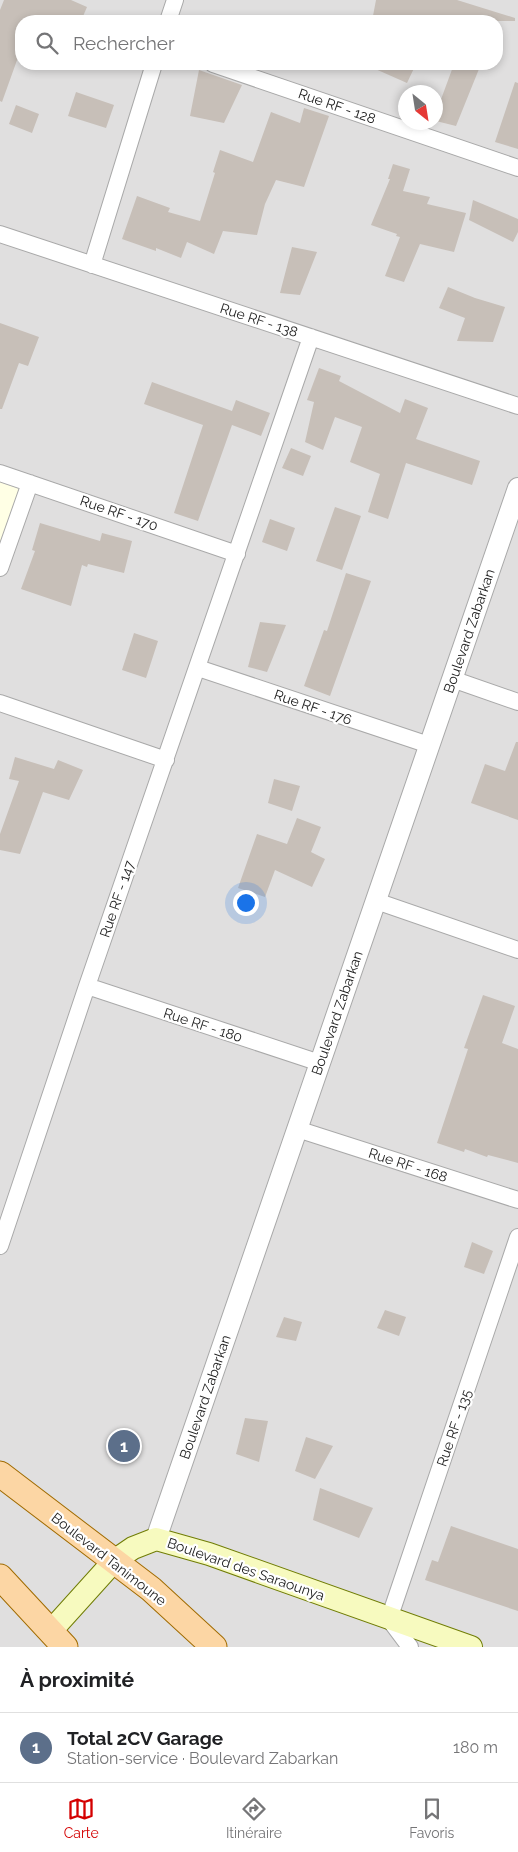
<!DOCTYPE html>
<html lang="fr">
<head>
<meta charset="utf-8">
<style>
  :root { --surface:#fff; --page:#f6f6f6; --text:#202124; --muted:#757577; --line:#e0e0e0; --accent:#d40000 }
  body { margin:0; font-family:Raleway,sans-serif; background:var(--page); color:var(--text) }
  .compass { position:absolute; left:398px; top:85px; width:45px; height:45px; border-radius:50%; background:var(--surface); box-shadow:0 2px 8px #0003; rotate:150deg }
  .you { position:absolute; left:245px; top:902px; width:18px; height:18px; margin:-12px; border:4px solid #fff; border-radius:50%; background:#1a73e8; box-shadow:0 0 0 8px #1a73e833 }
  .badge { display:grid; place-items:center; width:32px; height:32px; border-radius:50%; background:var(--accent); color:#fff; font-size:16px; font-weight:700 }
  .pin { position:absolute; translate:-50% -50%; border:2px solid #fff; box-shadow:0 1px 5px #0006 }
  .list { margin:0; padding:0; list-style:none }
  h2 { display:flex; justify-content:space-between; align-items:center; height:65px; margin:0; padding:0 20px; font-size:21px }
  h2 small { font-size:16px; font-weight:400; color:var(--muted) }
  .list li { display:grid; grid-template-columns:32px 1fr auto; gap:15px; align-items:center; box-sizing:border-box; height:70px; padding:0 20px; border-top:1px solid var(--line) }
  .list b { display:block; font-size:19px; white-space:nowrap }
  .list p { margin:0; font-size:16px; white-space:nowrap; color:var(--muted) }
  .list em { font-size:16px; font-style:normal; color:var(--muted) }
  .icon { flex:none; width:28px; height:28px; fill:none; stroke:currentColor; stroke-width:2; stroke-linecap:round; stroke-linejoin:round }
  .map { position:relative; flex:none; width:518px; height:1647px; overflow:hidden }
  .search { position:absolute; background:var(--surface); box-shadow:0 2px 8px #0003; left:15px; right:15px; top:15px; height:55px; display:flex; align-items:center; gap:12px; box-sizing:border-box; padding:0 18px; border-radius:20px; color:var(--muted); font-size:19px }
  .sheet { height:135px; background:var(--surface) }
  nav { display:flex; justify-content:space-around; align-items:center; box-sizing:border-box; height:70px; border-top:1px solid var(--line); background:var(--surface); font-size:14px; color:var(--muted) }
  nav a { display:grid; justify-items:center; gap:2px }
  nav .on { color:var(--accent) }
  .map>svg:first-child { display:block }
</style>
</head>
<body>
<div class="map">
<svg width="518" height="1647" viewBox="0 0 518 1647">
  <rect width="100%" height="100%" fill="#f2efe9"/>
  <path fill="#e0dfdf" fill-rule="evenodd" d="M0,0H518V1647H0ZM21,21H497V64H21ZM406,92H436V122H406Z"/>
  <path fill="#ffffe5" d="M0,482L20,489L0,546Z"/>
  <path fill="#c7bfb8" d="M4,0H71L87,7L81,21H21V49L2,102L0,101V10Z
    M376,0H457L515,18V21H372Z
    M364,64H416L407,83Z
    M454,64H481L456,126L436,121V113Z
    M199,70L242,85L224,123L190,116Z
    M515,82L518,83V149L495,142Z
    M76,92L114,105L106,128L68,116Z
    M16,105L39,114L32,133L9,124Z
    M304,108L329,116L304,187L276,180L265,204L257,235L223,231L214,254L187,242L181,258L156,248V251L122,239L137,196L170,208L168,212L200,221L215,173L213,172L220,150L253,162L271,112L300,123Z
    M393,164L410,169L403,191L430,197L427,204L466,213L454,252L420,244L404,282L385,276L400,237L396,236L397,234L371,225L390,179H388Z
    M473,200L518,219V232L513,242L469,220Z
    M292,247L317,252L300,295L280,293Z
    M448,287L475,298L505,307L493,342L457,341L465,318L439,308Z
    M0,323L39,337L28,366L19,363L2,409H0Z
    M319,368L341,376L339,381L400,413L405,399L428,408L416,439L480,461L472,485L406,463L388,519L368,512L380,474L350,462L362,427L335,417L323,450L305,442L314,402L307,400Z
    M152,382L232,411L236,400L270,413L261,436L232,425L198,521L174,513L203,425L144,404Z
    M291,448L311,456L303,476L282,468Z
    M335,507L361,516L342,570L316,561Z
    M270,519L295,528L287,551L262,542Z
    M40,523L100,541L102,533L132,541L124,573L88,564L87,567L82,565L71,606L21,589L35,551L32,550Z
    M346,573L371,581L330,696L304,686L324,630L327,631Z
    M260,622L286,625L267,672L248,667Z
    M134,633L158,641L146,678L122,670Z
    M516,742H518V820L471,803L485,764L505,771Z
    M15,757L54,769L58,760L83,770L69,800L43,792L20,854L0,850V834L19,781L9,779Z
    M274,779L300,786L292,811L268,803Z
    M297,818L321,827L311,852L325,859L312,887L275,870L265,897L238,888L257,834L287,844Z
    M483,995L515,1006L502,1043L518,1049V1163L488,1155L487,1157L465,1149L464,1152L437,1143L468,1049L464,1048Z
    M472,1242L493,1251L484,1274L464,1267Z
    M385,1310L406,1317L399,1336L377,1328Z
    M284,1317L302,1322L296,1341L276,1337Z
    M245,1418L268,1421L259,1462L236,1454Z
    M306,1437L333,1446L315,1479L295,1471Z
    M320,1488L373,1508L359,1538L313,1520Z
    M451,1526L518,1549V1611L425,1580L432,1560L438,1562Z"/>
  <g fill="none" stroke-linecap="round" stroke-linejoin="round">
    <defs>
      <path id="minor" d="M168,21L175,0
        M213,64L518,168
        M0,234L518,406
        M92,265L154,64
        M0,473L237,554
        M0,568L30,483
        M198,668L429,745
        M452,679L518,702
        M0,703L166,760
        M376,901L518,950
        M87,986L320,1063
        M297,1129L518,1200
        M0,1246L87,986L311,337
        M410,1647L389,1619L518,1237"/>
      <path id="tertiary" d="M156,1539L518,488"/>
      <path id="secondary" d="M50,1632L114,1561L133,1548L156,1539L209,1554L471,1647"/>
      <path id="primary" d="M0,1474L151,1589L214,1647
        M0,1577L65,1647"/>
    </defs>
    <use href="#minor" stroke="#a9a9a9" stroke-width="18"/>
    <use href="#tertiary" stroke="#a9a9a9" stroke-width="22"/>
    <use href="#secondary" stroke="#707d05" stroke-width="24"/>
    <use href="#primary" stroke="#a06b00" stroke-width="27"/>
    <use href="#minor" stroke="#fff" stroke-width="16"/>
    <use href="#tertiary" stroke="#fff" stroke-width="20"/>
    <use href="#secondary" stroke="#f7fabf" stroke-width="22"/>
    <use href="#primary" stroke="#fcd6a4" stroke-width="25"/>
  </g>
  <g text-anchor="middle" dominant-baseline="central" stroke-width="4.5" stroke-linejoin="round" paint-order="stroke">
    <g font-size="14" fill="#222" stroke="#fff">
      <text transform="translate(337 106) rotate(19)">Rue RF - 128</text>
      <text transform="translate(259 320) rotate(18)">Rue RF - 138</text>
      <text transform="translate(119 513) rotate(19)">Rue RF - 170</text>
      <text transform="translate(469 631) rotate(-71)">Boulevard Zabarkan</text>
      <text transform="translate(313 707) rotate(19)">Rue RF - 176</text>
      <text transform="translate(117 899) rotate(-71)">Rue RF - 147</text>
      <text transform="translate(337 1013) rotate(-71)">Boulevard Zabarkan</text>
      <text transform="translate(203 1025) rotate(18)">Rue RF - 180</text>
      <text transform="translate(408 1165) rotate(18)">Rue RF - 168</text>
      <text transform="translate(205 1397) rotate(-71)">Boulevard Zabarkan</text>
      <text transform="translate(454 1428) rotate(-71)">Rue RF - 135</text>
      <text transform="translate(109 1559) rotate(38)">Boulevard Tanimoune</text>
      <text transform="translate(246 1569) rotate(19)">Boulevard des Saraounya</text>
    </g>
  </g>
</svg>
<svg class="compass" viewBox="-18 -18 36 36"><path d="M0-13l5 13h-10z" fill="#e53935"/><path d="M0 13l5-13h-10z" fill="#757577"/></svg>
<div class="you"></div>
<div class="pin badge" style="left:124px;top:1446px;background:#5c6f8a">1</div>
<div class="search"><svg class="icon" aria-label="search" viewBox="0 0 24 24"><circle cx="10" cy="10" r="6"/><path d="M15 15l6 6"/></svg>Rechercher</div>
</div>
<section class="sheet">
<h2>À proximité<small></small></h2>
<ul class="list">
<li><span class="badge" style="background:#5c6f8a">1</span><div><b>Total 2CV Garage</b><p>Station-service · Boulevard Zabarkan</p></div><em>180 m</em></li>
</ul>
</section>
<nav>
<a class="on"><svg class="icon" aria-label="map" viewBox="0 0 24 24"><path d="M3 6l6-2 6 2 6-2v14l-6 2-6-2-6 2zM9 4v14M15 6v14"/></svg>Carte</a>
<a><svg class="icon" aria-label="directions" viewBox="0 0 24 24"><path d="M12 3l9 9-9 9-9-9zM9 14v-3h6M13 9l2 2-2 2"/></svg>Itinéraire</a>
<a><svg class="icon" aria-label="saved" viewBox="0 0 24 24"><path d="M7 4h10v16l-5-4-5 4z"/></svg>Favoris</a>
</nav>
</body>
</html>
